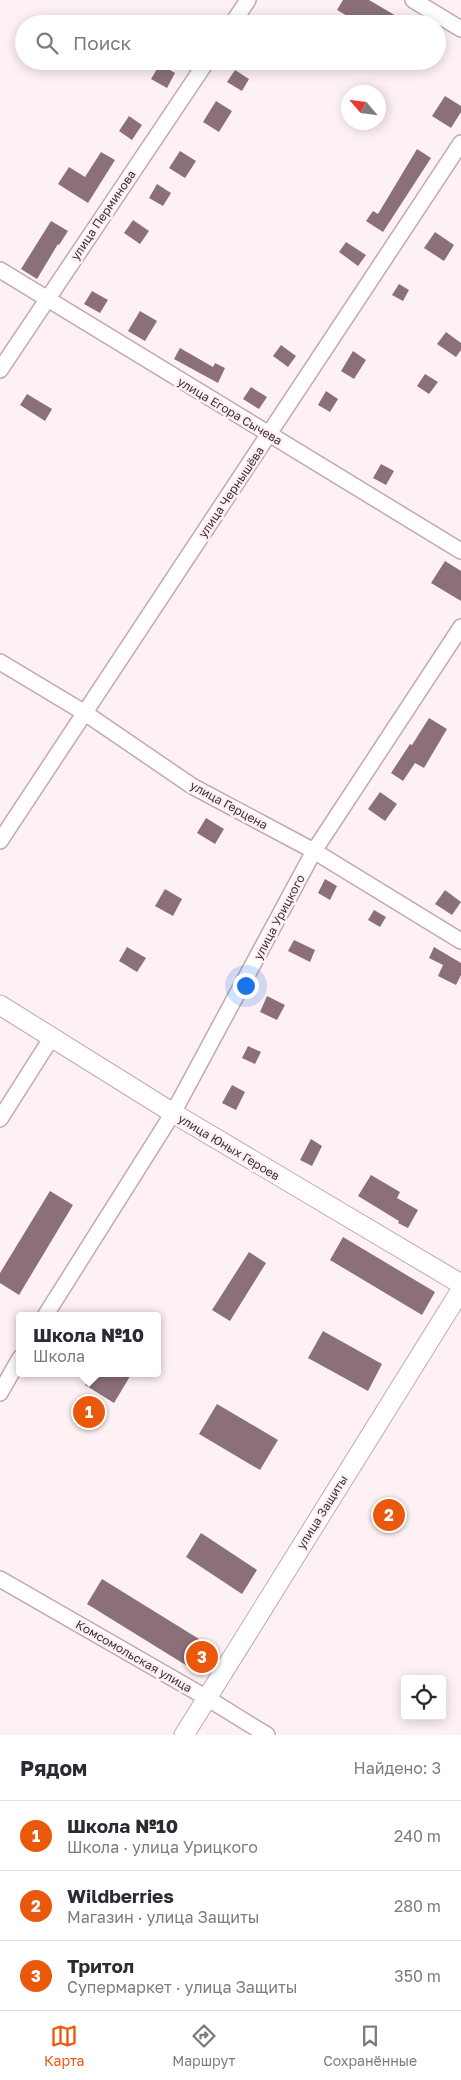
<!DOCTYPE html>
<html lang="ru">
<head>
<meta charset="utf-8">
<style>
  :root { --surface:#fff; --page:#f7f7f7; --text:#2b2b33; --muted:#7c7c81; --line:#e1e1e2; --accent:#ea580c }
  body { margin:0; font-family:"Golos Text",sans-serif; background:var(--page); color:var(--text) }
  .controls { position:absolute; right:15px; bottom:15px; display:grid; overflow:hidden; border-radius:5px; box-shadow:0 2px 12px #0003 }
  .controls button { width:45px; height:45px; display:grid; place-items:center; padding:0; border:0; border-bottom:1px solid var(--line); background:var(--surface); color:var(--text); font:25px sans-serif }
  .compass { position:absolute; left:341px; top:85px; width:45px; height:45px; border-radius:50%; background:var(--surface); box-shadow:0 2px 12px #0003; rotate:298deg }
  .you { position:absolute; left:245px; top:985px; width:18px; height:18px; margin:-12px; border:4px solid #fff; border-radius:50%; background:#1a73e8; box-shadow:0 0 0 8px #1a73e833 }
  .badge { display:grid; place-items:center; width:32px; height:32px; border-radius:50%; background:var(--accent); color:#fff; font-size:16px; font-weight:700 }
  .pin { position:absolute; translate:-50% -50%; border:2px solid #fff; box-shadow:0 1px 5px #0006 }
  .popup { position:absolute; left:16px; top:1312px; width:145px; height:65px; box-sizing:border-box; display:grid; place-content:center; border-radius:5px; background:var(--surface); filter:drop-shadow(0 1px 4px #0005); font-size:16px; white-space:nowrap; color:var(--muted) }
  .popup b { font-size:19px; color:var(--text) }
  .popup::after { content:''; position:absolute; left:50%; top:100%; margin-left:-10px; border:10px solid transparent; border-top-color:var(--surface) }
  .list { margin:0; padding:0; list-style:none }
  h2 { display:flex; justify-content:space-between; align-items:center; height:65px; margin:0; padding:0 20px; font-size:21px }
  h2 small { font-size:16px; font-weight:400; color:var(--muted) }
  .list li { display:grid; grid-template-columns:32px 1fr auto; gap:15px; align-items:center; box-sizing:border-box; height:70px; padding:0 20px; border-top:1px solid var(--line) }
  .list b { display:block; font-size:19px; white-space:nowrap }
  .list p { margin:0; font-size:16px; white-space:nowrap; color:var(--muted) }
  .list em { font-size:16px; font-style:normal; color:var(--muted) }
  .icon { flex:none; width:28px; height:28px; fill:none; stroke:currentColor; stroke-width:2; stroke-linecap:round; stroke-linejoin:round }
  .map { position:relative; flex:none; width:461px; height:1735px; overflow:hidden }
  .search { position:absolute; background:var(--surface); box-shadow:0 2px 12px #0003; left:15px; right:15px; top:15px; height:55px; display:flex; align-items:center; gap:12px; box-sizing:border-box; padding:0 18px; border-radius:28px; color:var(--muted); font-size:19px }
  .sheet { height:275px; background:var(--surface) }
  nav { display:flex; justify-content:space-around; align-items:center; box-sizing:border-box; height:70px; border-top:1px solid var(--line); background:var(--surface); font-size:14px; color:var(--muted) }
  nav a { display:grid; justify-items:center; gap:2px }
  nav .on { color:var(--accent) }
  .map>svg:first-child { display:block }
</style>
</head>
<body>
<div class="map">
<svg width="461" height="1735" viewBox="0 0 461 1735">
  <rect width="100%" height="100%" fill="#fef1f4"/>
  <path fill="#8c7078" d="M343,0H369L410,24H361L337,10Z
    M160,64L175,73L167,88L151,79Z
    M235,70L249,79L242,91L227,82Z
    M445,96L461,106V112L451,128L432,116Z
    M216,101L232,111L219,132L203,122Z
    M129,116L142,125L132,140L119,131Z
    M417,149L431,158L383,232L366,221L373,211L378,214Z
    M180,151L196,161L185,178L169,168Z
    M101,152L115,160L88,203L58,184L69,167L85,177Z
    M157,184L171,193L163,206L149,198Z
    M133,220L149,231L140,244L124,233Z
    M51,221L68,231L59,245L58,244L37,279L21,269Z
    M435,232L454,245L444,261L424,248Z
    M346,242L366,255L358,266L339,252Z
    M399,284L409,290L403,301L392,295Z
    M92,291L108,300L100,313L84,304Z
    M140,311L157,321L145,341L128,331Z
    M446,332L461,343V350L456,357L437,344Z
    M281,345L296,356L288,367L273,356Z
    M180,348L213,367L215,363L225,368L218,383L174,359Z
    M353,351L366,360L354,379L341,371Z
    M425,374L438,382L429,394L417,386Z
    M251,387L267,397L259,409L243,399Z
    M326,391L338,399L330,412L318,405Z
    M27,394L52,409L45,421L20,405Z
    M381,464L394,471L386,485L373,478Z
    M445,561L461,571V601L431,583Z
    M429,718L447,729L424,768L415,763L403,781L391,773L410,744L412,745Z
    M380,792L397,804L385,821L368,809Z
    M206,818L224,829L215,844L197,833Z
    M325,879L337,886L330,900L318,893Z
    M165,889L182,899L173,916L155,906Z
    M445,890L461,902L452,915L435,904Z
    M374,910L386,917L380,927L368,920Z
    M294,940L315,950L310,962L288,951Z
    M127,947L146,958L137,972L119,961Z
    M434,947L461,963V975L456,985L438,976L443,965L429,958Z
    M267,996L285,1005L277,1020L260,1012Z
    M248,1046L261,1052L255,1064L242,1058Z
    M232,1085L245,1092L236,1110L222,1103Z
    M311,1139L322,1146L312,1166L300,1160Z
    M371,1175L400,1192L397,1198L418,1210L408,1228L398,1223L399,1221L358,1196Z
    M50,1191L73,1205L19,1295L0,1283V1273Z
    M343,1237L435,1292L422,1315L330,1260Z
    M249,1252L266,1263L230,1321L212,1310Z
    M323,1331L382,1364L368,1391L308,1358Z
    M92,1373H132L114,1403L85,1385Z
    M217,1404L278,1440L260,1470L199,1434Z
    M383,1498L406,1510L394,1532L371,1520Z
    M201,1533L257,1570L242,1594L186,1557Z
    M102,1579L212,1647L197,1672L87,1604Z"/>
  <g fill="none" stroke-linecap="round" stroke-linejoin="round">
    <defs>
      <path id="minor" d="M413,0L461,29
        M232,24L248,0
        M0,270L461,551
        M0,370L207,61
        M0,662L85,713L192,786L314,851L461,941
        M0,841L461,143
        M0,1119L52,1037
        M45,1316L173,1113L314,851L461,627
        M0,1393L20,1358
        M0,1579L207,1698L267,1735"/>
      <path id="tertiary" d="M0,1005L173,1113L461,1284
        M184,1735L461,1290"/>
    </defs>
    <use href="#minor" stroke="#c5a7af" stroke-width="18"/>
    <use href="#tertiary" stroke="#c5a7af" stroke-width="21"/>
    <use href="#minor" stroke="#fff" stroke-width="15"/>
    <use href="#tertiary" stroke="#fff" stroke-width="19"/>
  </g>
  <g text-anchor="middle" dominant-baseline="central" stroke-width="5" stroke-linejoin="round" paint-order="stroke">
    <g font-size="12" fill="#3e3235" stroke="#fef1f4">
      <text transform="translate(103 215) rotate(-56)">улица Перминова</text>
      <text transform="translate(230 411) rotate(31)">улица Егора Сычева</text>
      <text transform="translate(231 492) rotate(-56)">улица Чернышёва</text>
      <text transform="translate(229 805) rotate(29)">улица Герцена</text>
      <text transform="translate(279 917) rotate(-62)">улица Урицкого</text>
      <text transform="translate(229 1147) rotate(31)">улица Юных Героев</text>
      <text transform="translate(322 1512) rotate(-58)">улица Защиты</text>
      <text transform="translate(134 1656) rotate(30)">Комсомольская улица</text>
    </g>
  </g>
</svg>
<div class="controls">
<button><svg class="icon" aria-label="locate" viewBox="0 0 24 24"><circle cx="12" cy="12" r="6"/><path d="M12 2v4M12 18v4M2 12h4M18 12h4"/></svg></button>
</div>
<svg class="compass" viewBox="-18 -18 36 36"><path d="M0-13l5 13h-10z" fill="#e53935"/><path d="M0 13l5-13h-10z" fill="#7c7c81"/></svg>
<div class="you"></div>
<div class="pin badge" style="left:89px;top:1412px">1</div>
<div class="popup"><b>Школа №10</b>Школа</div>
<div class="pin badge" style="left:389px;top:1515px">2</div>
<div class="pin badge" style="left:202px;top:1657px">3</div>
<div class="search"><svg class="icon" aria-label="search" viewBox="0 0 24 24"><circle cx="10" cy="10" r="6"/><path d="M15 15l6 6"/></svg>Поиск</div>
</div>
<section class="sheet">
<h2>Рядом<small>Найдено: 3</small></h2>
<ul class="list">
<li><span class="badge">1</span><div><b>Школа №10</b><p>Школа · улица Урицкого</p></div><em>240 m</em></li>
<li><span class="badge">2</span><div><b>Wildberries</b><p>Магазин · улица Защиты</p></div><em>280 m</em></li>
<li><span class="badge">3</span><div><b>Тритол</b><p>Супермаркет · улица Защиты</p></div><em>350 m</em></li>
</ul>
</section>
<nav>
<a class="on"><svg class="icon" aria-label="map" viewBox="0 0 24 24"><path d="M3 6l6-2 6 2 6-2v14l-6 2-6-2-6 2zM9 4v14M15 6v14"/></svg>Карта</a>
<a><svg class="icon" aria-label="directions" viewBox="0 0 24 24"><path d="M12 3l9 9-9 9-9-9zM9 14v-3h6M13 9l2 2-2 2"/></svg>Маршрут</a>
<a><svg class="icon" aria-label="saved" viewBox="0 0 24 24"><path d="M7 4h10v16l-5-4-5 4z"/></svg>Сохранённые</a>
</nav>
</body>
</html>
